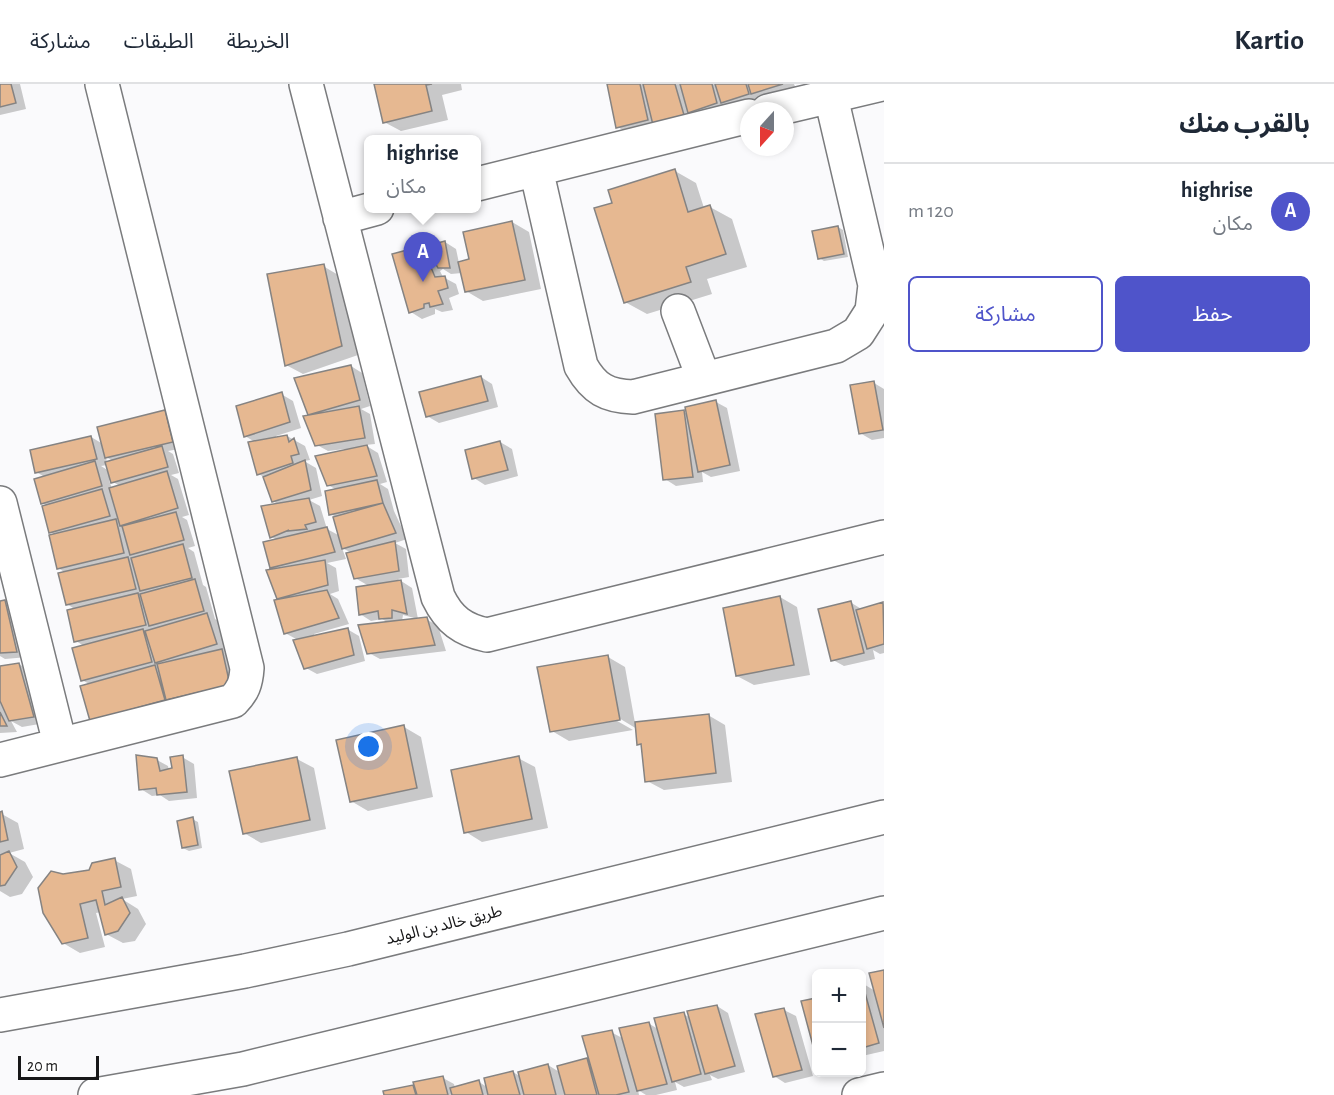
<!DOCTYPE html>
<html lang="ar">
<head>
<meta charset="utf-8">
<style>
  :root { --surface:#fff; --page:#f6f6f7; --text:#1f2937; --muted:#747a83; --line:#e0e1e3; --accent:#4f54ca }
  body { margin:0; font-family:"Alegreya Sans","Noto Sans Arabic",sans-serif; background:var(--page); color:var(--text); direction:rtl }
  .controls { position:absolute; right:18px; bottom:18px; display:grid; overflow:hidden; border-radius:9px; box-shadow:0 3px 9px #0003 }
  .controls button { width:54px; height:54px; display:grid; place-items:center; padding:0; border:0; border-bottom:2px solid var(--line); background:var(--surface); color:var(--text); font:30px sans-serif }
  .compass { position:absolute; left:740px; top:18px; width:54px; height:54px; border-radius:50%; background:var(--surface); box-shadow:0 3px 9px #0003; rotate:201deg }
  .scale { position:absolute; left:18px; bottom:15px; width:81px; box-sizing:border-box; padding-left:6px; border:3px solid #171718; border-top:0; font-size:16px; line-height:21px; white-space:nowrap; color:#171718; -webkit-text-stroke:4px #fff; paint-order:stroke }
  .you { position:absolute; left:369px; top:663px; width:21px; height:21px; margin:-15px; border:4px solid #fff; border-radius:50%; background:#1a73e8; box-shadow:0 0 0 9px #1a73e833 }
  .badge { display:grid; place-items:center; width:39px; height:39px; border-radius:50%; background:var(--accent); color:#fff; font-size:20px; font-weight:700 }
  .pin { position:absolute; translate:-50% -50px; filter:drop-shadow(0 2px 3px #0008) }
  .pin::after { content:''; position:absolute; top:32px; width:21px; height:18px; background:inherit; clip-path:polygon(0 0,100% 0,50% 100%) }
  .popup { position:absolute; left:364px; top:51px; width:117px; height:78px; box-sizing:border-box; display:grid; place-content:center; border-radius:9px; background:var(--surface); filter:drop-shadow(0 2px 4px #0005); font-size:20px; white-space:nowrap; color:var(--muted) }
  .popup b { font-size:22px; color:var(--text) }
  .popup::after { content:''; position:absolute; left:50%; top:100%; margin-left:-12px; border:12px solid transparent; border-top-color:var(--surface) }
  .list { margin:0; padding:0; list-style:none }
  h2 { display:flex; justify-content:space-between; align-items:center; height:78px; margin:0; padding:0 24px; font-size:26px }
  h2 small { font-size:20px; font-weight:400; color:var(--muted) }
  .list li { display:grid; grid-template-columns:39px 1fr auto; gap:18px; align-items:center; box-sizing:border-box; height:96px; padding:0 24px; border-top:2px solid var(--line) }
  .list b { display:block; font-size:22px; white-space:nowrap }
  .list p { margin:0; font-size:20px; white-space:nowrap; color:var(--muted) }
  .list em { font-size:20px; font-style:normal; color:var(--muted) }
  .actions { display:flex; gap:12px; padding:18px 24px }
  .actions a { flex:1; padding:14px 0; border:2px solid var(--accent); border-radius:9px; text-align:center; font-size:21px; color:var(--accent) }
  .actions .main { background:var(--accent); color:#fff }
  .map { position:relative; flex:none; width:884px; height:1011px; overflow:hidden; direction:ltr }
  header { display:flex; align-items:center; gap:36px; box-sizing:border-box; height:84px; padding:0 30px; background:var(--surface); border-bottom:2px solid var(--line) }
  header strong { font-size:28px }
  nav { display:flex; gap:33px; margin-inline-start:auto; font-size:21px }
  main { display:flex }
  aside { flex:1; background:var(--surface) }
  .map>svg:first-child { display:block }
</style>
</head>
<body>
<header>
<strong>Kartio</strong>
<nav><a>الخريطة</a><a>الطبقات</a><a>مشاركة</a></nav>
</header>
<main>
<aside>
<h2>بالقرب منك<small></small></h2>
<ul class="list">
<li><span class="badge">A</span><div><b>highrise</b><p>مكان</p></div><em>120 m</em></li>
</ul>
<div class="actions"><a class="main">حفظ</a><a>مشاركة</a></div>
</aside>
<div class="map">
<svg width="884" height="1011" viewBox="0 0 884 1011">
  <rect width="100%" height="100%" fill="#fafafc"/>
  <path fill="#0003" fill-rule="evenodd" d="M0,0H20L26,25L0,31Z
    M375,0H461L462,6L442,11L448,36L401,47L384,38Z
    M609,0H794L796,5L764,16L759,13L760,16L733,25L726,21L727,25L629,50L618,43Z
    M675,87L696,99L704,124L710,123L732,135L747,183L707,195L712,210L647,230L625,218L614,120Z
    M512,138L529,148L541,205L483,217L466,207L462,189L451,190L443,185L440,187L443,193L456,200L459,210L449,214L453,226L442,228L435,225V230L422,235L411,228L422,164L430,169L445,158L456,165L459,179L471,176Z
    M838,143L843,146L848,173L824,177L819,174Z
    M323,182L340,192L358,271L303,290L286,281Z
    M351,282L362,289L370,322L361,325L370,330L375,360L365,361L378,369L387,398L380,400L388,405L394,427L407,455L395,459L406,465L409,493L398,495L412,504L418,535L403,531L402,537L426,535L438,542L446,567L380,575L369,569L389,539L382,535L371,537L360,530L369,502L355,494L352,469L342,464L346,475L327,479L336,484L339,507L330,510L338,515L349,540L314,550L315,553L347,545L359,552L365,577L317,590L306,584L298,556L285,549L280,516L268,488L276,486L271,483L277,456L272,453L279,421L273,417L265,394L259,390L255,358L245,352L281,310L293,317L301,344L276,352V354L287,352L305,362L310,376L304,377L316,384L322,412L309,416L320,422L327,445L340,452L337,434L331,430L337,406L328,401L345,365L328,367L317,361L310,333L296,295Z
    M481,293L492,300L498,323L439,339L427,332Z
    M874,299L884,305V354L872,356L860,349Z
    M716,318L727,324L740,387L711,393L702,388L703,398L676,402L665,395L684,328L688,330Z
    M165,328L176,334L184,364L168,367L173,370L179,389L171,391L178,395L189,431L182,433L187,436L195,462L188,464L194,468L203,501L206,503L215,535L218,537L227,567L224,568L233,573L241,607L103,642L91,601L82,596L84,562L76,557V526L67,520L66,489L58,484L55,451L51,448L48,422L42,419L45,393L36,388L91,353L103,360ZM106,373L113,377L107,379ZM107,381L109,387L101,382ZM109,396L113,398L120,402L112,405Z
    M500,358L512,365L518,392L485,401L474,394Z
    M780,513L797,523L810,591L754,601L737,592Z
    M5,517L16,524L28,573L5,575L0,572V518Z
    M850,518L863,526L884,520V569L880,570L873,566L875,575L844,582L833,576Z
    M608,573L625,583L635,639L708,631L725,641L732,698L664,706L647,697L643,662L639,660L637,645L614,631L612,634L633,646L569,657L552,647Z
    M19,580L30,587L45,639L22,643L11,637L17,648L0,649V584Z
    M404,643L421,653L433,713L368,727L351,717Z
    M182,673L194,680L197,714L169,717L160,711L152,712L141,705L157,676L168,682L169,686L173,685Z
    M518,674L535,683L548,744L482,758L466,748Z
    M297,675L314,684L326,745L261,759L244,749Z
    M0,729L18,739L24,765L9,769L25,778L33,793L22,810L10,813L0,807Z
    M192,735L198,738L202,764L189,767L183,764Z
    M114,776L131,785L137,812L122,815L138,825L146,840L135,857L123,859L106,850L101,828L96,829L105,863L80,869L63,859V792L90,788Z
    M884,888V967L862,972V899L875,907Z
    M816,915V967L803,918Z
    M717,922L728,929L745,988L718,995L710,991L712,996L684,1003L675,998L677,1006L656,1011H646L638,1006L639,1011H386L412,1002L416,1004L443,994L454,1000L455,1004L479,998L487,1003L513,988L521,993L548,981L561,989L586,976L591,978L611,948L624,955L648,939L658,945L683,930L691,934Z
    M784,926L796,932L813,992L785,999L774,992Z"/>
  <path fill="#e6b891" stroke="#858382" stroke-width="1.5" d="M0,0H11L16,19L0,23Z
    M374,0H432L426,1L432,27L383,39Z
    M607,0H640L648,36L616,44Z
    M643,0H675L684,31L653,41Z
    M680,0H712L717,19L688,29Z
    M715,0H746L749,10L721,19Z
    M748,0H783L751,10Z
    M675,85L688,128L710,121L726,170L686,183L691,198L624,219L594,124L612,119L608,106Z
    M512,137L525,196L465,208L458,178L469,175L463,148Z
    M838,142L844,170L818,175L812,147Z
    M445,157L450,184H438L434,177L430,181L435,193L445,192L448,204L438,207L443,220L430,223L429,219L424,220V224L409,229L392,170L422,162L427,176H431L427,162Z
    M324,180L342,262L285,282L267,190Z
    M351,281L360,316L308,331L294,294Z
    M481,292L488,317L426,333L419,308Z
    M874,297L883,346L859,350L850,301Z
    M282,308L290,338L244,353L236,322Z
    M716,316L730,381L698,388L685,323Z
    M359,322L365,354L315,362L303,332Z
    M165,326L173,358L105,374L97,343Z
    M684,326L693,393L663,396L655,330Z
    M287,351L289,358L294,354L299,370L291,372L293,379L257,391L248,358Z
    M91,352L97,375L35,389L30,366Z
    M500,357L508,386L472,395L465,366Z
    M367,361L377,392L327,402L315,372Z
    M162,362L168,383L111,399L105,378Z
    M305,376L311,406L272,418L263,393Z
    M95,377L102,402L41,420L34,395Z
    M167,387L178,424L120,442L109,404Z
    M377,396L383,419L329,431L325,407Z
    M102,405L110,432L49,449L42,422Z
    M309,414L316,438L305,441L307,445L288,447L289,446L270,454L261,422Z
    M383,419L396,449L342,465L333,433Z
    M176,428L184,456L130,471L122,442Z
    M116,435L124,469L57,485L49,451Z
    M327,443L335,468L270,484L263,458Z
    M395,457L399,487L354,495L346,469Z
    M183,460L192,494L140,507L131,474Z
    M128,473L136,505L66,521L58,489Z
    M325,476L328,501L277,515L266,486Z
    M195,495L204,527L149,542L140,510Z
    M401,496L407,530L392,526V534L379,535L378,527L359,531L356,503Z
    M327,506L339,534L284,550L274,516Z
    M138,509L146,541L74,558L67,526Z
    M780,512L794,581L736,592L723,524Z
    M5,516L17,568L0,569V517Z
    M851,517L864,569L831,577L818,525Z
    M883,518L884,560L867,565L856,526Z
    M207,529L217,560L155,579L145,547Z
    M427,533L435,561L367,570L358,541Z
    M348,544L354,571L304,585L293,556Z
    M143,545L152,578L81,597L72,564Z
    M222,565L230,601L166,616L157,580Z
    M608,571L620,636L550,648L537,583Z
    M19,579L34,633L9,637L0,617V582Z
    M155,581L165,616L90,637L80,602Z
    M0,628L7,642H0Z
    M709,630L716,689L645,698L641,660L637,661L635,638Z
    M404,641L417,704L350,718L336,656Z
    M136,671L157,674L160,687L172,684L170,673L183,671L187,708L157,711L156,704L139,706Z
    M519,672L532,735L464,749L451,686Z
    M297,673L310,736L243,750L229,687Z
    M2,727L8,756L0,758V728Z
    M193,733L198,761L182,764L177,737Z
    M9,767L17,783L5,801L0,802V771Z
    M115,774L121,803L102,807L105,821L122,813L130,829L118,847L105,851L96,816L80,820L88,854L62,860L43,829L38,804L51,787L63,790L89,786L92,779Z
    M884,886V944L869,889Z
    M862,898L879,959L862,964Z
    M816,914V973L801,917Z
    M717,921L735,982L705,990L687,927Z
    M784,924L802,986L773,993L755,930Z
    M684,928L701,990L672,998L654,934Z
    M649,938L667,1000L637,1007L619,944Z
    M612,946L629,1008L616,1011H599L582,952Z
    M587,974L597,1011H565L557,982Z
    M548,980L556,1011H524L518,988Z
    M513,987L520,1011H488L484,994Z
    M443,992L448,1011H417L413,998Z
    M479,996L483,1011H452L450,1004Z
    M413,1001L416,1011H384L383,1007Z"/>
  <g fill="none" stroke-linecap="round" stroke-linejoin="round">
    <defs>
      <path id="minor" d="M306,0L438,513C449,536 463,546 487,551L884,453
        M768,27L882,0
        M536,85L581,282C594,305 607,312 633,313L836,262L858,249L872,227L875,201L831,13
        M477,100L749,32
        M340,134L377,124
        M678,227L704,295
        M0,419L60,660
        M0,676L233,617C243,607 246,599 247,584L102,0
        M0,931L245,887L348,865L884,733
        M95,1011L243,985L884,829
        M859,1011L884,1005"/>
    </defs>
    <use href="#minor" stroke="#7a7b7d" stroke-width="36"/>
    <use href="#minor" stroke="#fff" stroke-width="33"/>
  </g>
  <g text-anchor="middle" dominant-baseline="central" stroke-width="4.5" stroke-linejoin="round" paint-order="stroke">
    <g font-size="16" fill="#171718" stroke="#fff">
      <text transform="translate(444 841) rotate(-14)">طريق خالد بن الوليد</text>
    </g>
  </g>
</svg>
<div class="controls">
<button>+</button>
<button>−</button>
</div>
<svg class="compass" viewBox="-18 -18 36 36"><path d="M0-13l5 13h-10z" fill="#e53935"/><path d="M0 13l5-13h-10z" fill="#747a83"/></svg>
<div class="scale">20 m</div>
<div class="you"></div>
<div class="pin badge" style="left:423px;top:198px">A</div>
<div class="popup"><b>highrise</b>مكان</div>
</div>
</main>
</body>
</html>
